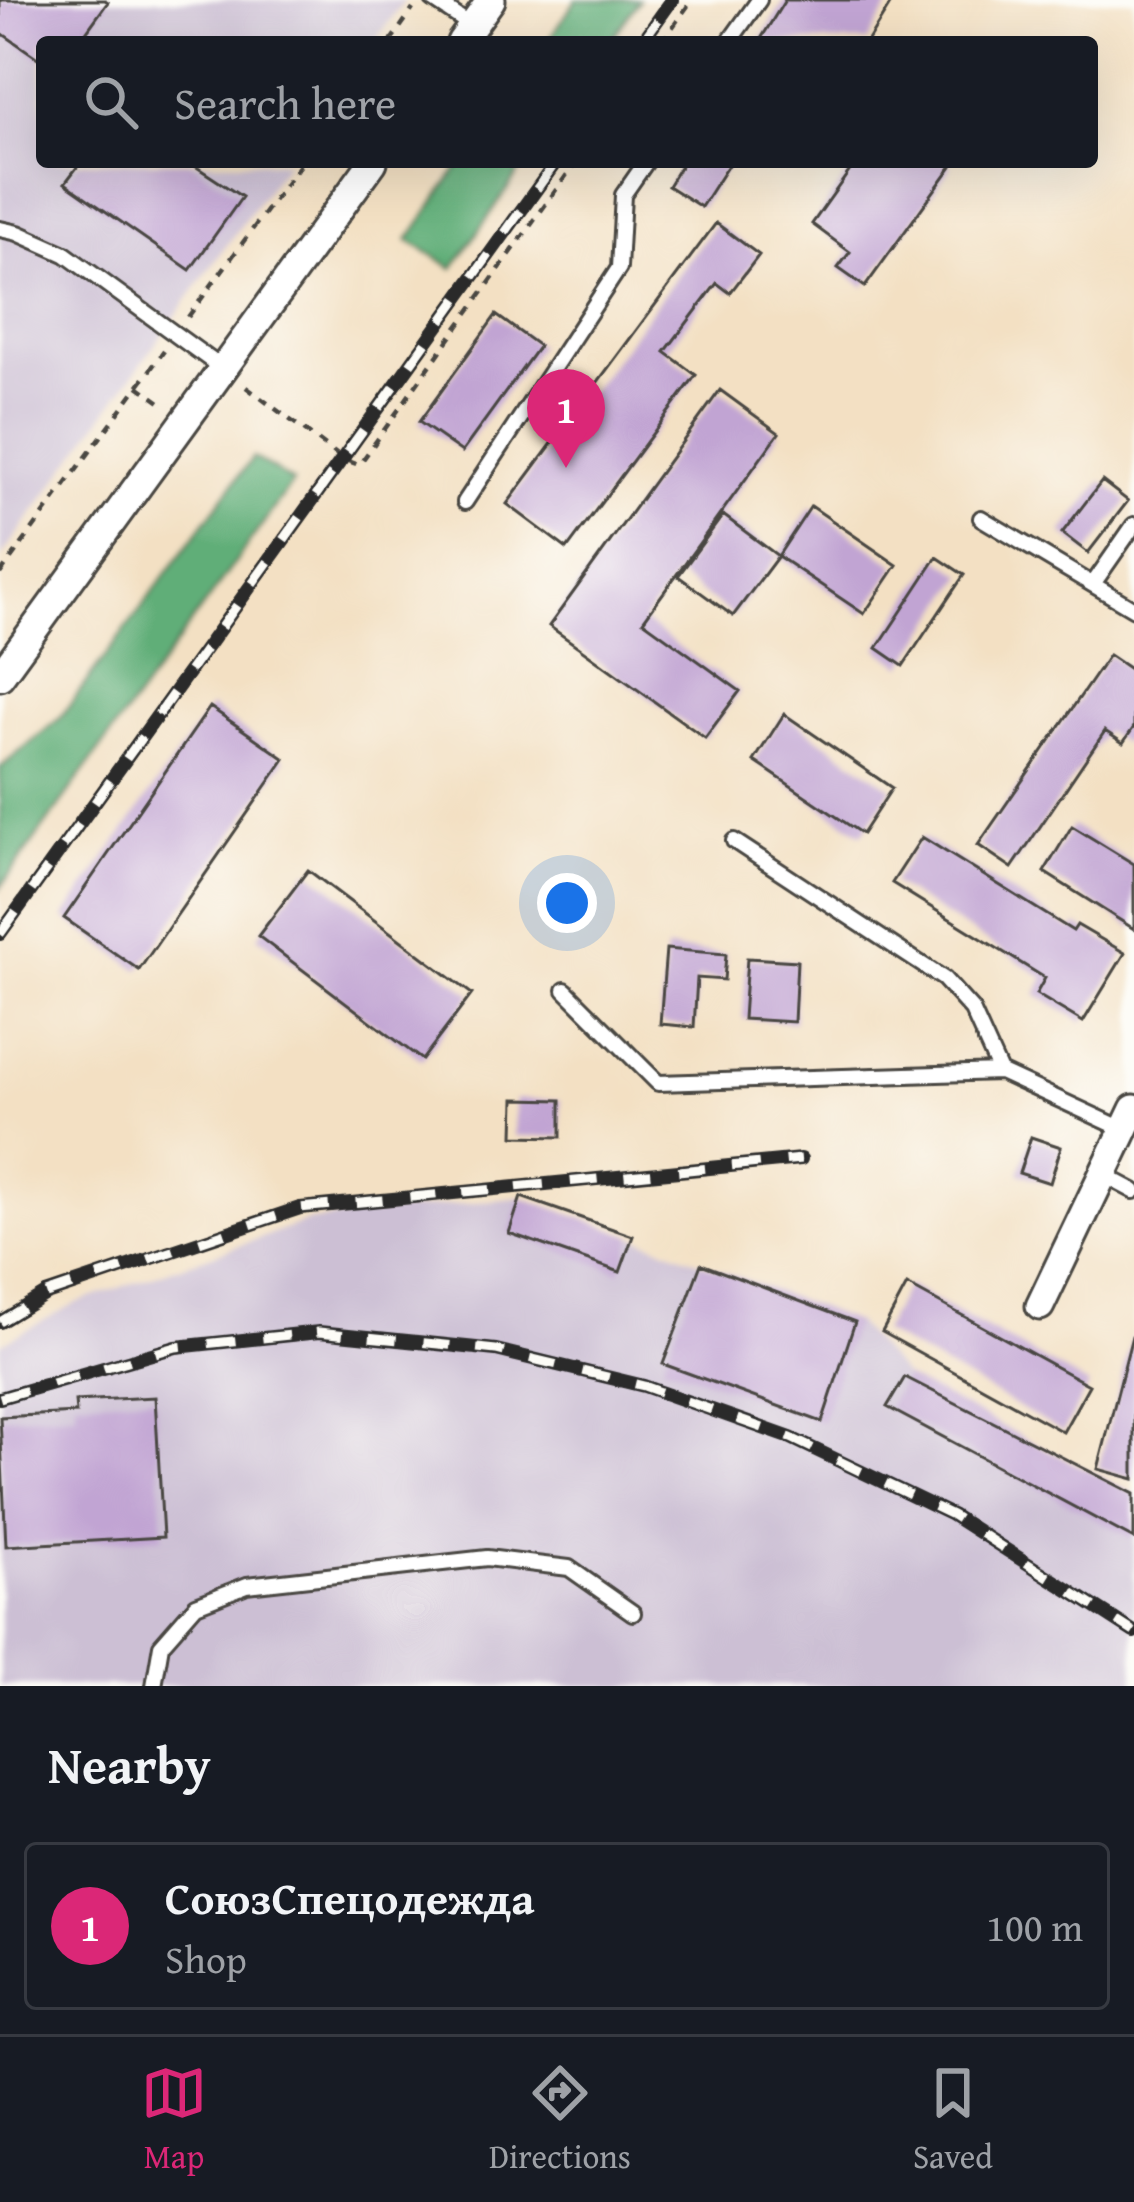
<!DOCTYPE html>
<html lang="en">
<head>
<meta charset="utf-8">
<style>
  :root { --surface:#171b24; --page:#20242c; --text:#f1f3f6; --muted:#9ea1a6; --line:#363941; --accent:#db2777 }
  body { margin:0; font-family:"Gentium Book Plus",serif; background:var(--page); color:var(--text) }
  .you { position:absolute; left:567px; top:903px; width:42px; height:42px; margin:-30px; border:9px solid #fff; border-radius:50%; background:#1a73e8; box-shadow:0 0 0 18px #1a73e833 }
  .badge { display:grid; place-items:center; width:78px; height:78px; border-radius:50%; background:var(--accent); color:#fff; font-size:39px; font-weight:700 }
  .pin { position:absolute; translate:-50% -99px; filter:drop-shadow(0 3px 6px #0008) }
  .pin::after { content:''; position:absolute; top:63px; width:42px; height:36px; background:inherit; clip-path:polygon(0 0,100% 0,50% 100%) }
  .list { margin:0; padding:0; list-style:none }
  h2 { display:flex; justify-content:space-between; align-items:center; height:156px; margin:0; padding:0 48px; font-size:51px }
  h2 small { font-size:39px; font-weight:400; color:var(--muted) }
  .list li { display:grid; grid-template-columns:78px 1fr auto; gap:36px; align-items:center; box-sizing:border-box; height:168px; margin:0 24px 24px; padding:0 24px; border:3px solid var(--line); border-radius:12px }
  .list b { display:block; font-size:45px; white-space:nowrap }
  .list p { margin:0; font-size:39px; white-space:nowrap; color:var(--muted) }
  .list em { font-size:39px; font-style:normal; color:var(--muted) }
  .icon { flex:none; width:66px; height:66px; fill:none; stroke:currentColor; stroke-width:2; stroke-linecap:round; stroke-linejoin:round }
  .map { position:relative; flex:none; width:1134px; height:1686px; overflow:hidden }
  .search { position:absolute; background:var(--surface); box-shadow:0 12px 48px #0002; left:36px; right:36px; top:36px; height:132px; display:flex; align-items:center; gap:30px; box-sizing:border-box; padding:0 42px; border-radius:12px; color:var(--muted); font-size:45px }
  .sheet { height:348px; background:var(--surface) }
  nav { display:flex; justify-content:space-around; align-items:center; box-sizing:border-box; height:168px; border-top:3px solid var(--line); background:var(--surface); font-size:33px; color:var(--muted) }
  nav a { display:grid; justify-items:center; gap:6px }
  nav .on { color:var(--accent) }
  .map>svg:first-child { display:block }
</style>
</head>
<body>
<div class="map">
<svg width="1134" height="1686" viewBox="0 0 1134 1686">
  <rect width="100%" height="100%" fill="#fdfcf7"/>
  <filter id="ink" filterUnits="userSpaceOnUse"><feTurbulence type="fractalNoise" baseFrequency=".00833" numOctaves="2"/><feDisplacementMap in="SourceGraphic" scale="24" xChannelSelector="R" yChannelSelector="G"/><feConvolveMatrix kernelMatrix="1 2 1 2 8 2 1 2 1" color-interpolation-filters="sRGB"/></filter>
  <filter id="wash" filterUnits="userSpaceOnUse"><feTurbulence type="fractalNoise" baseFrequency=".004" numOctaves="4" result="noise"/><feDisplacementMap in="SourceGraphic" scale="48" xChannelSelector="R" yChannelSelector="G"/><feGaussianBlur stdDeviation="2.7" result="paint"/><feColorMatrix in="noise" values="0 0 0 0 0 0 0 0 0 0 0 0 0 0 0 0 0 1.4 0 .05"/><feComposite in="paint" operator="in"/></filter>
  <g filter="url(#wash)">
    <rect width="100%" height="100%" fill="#f3e0c3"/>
    <path fill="#ccbfd4" d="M0,0H405L374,42H42V162H287L0,559Z
      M521,1197L633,1236L855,1322L905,1377L1134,1494V1686H0V1344L76,1303L309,1221Z"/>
    <path fill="#60ae78" stroke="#466c52" stroke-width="3" d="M576,0H639L610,42H547Z
      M462,162H526L453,268L408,240Z
      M253,457L293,482L0,888V768L60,718Z"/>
    <g id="blocks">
      <path fill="#c1a4d3" d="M0,0H105L108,2L79,42H42V61L0,32Z
        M785,0H893L867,42H759Z
        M81,162H189L242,197L190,270L65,183Z
        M683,162H730L701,207L668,186Z
        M856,162H946L952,166L865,287L838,268L850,252L812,224Z
        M716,223L759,255L730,293L717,283L665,352L696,375L567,549L507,504Z
        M496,315L539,346L462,452L419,422Z
        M720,390L779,433L643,621L740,691L705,738L549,626Z
        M1102,481L1128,501L1088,553L1062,533Z
        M811,506L897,565L864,614L778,556Z
        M723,515L778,556L733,616L678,576Z
        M937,557L964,575L903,666L877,648Z
        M1109,655L1134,672V727L1123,743L1105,731L1012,868L978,845Z
        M210,707L285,759L139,970L64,918Z
        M784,714L892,788L862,834L754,761Z
        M1072,826L1134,864V929L1044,872Z
        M922,837L1073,931L1077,925L1125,953L1083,1022L1036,994L1045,978L892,883Z
        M308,870L472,994L422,1060L258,936Z
        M666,949L726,954L724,980L697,978L694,1027L660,1024Z
        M747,958L797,961L794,1022L743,1019Z
        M515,1099L561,1100V1137L514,1136Z
        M1031,1137L1061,1147L1050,1183L1019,1173Z
        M521,1197L633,1236L620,1272L509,1233Z
        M701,1264L855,1322L822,1422L663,1364Z
        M907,1285L1089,1385L1063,1432L882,1332Z
        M1132,1336H1134V1479L1098,1469Z
        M905,1377L1134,1494V1539L887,1407Z
        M155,1397L163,1537L6,1546L0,1417L76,1413L75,1401Z"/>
    </g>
  </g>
  <g filter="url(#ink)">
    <use href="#blocks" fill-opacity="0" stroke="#494642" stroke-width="3"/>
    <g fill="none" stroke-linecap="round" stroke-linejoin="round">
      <defs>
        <path id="service" d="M433,0L472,26
          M729,42L759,0
          M0,229L18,233L65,254L223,369
          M465,502L619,268L623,195L646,162
          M981,518L1134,609
          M1093,584L1134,525
          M734,841L944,979L972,1010L1000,1072
          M565,990L658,1083L1000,1072L1125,1130
          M1104,1175L1134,1191
          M154,1686L161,1645L196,1605L247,1585L487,1558L569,1568L633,1613"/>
        <path id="minor" d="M461,42L491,0
          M0,676L373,162
          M1040,1306L1134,1109"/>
      </defs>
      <use href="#service" stroke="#494642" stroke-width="20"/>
      <use href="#minor" stroke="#494642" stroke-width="33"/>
      <path stroke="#494642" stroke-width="4.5" stroke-dasharray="9 9" stroke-linecap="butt" d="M390,42L413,9
        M662,42L692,0
        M188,317L302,162
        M138,386L163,404
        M246,387L343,459L359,465L576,162
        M0,574L164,351"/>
      <use href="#service" stroke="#fff" stroke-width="14"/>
      <use href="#minor" stroke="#fff" stroke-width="27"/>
      <defs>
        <path id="rail" d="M642,42L672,0
          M0,934L556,162
          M0,1322L46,1294L300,1208L801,1159
          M0,1398L176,1347L319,1332L496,1350L644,1386L791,1438L952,1515L1134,1632"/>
      </defs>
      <use href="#rail" stroke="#2b2b2b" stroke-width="14"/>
      <use href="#rail" stroke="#fdfcf7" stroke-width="9" stroke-dasharray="27" stroke-linecap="butt"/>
    </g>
  </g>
</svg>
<div class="you"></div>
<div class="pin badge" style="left:566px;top:468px">1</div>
<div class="search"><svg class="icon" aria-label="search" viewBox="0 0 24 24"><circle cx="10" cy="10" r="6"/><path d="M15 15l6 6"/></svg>Search here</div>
</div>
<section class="sheet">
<h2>Nearby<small></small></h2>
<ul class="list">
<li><span class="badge">1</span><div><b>СоюзСпецодежда</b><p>Shop</p></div><em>100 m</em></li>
</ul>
</section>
<nav>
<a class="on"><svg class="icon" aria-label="map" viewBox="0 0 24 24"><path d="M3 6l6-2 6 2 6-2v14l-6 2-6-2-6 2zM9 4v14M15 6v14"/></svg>Map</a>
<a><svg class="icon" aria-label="directions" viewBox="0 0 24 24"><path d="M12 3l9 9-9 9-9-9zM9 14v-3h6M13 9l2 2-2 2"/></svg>Directions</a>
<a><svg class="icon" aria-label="saved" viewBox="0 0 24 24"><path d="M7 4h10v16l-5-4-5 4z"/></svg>Saved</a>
</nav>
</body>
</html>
